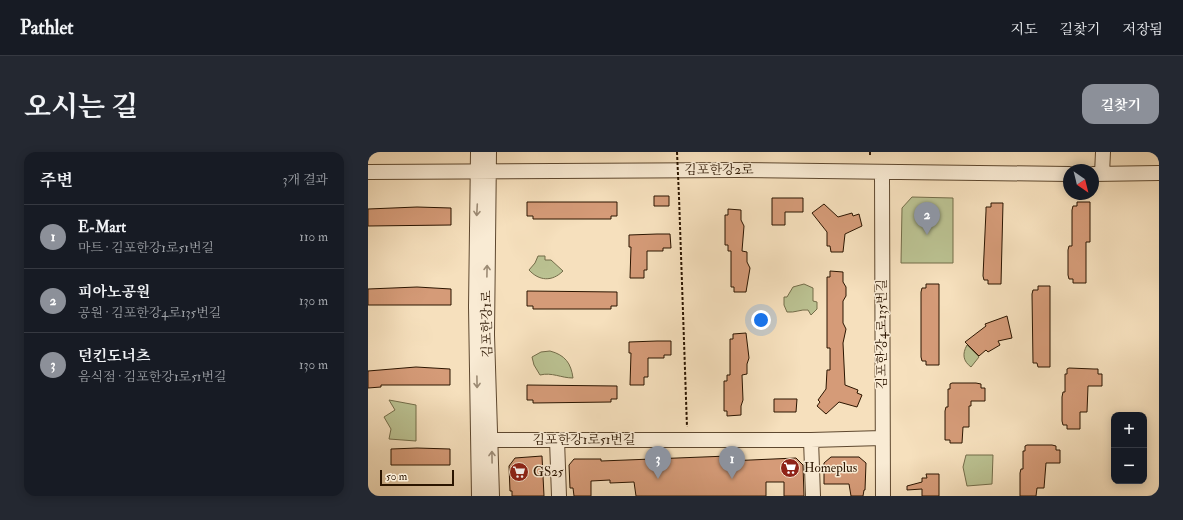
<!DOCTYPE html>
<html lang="ko">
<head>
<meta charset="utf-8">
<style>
  :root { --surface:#171b24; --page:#242831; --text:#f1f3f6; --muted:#9ea1a6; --line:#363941; --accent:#8c9099 }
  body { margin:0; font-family:"IM FELL Double Pica","Noto Serif KR",serif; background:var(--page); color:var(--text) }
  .controls { position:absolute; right:12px; bottom:12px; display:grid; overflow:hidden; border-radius:8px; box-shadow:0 2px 10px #0003 }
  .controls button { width:36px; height:36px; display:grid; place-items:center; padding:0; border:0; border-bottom:1px solid var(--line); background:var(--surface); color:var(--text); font:20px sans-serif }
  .compass { position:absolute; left:695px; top:12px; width:36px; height:36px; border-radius:50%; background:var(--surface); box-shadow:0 2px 10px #0003; rotate:145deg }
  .scale { position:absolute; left:12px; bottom:10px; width:74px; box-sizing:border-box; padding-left:4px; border:2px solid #2b1500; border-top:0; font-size:11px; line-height:14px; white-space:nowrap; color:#2b1500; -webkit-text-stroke:3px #f9ebd4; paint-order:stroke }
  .you { position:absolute; left:393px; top:168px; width:14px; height:14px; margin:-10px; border:3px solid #fff; border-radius:50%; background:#1a73e8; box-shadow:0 0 0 6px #1a73e833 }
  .badge { display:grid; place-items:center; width:26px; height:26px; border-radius:50%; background:var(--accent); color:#fff; font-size:13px; font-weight:700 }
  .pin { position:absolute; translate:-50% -33px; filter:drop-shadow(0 1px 2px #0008) }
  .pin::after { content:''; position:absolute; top:21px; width:14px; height:12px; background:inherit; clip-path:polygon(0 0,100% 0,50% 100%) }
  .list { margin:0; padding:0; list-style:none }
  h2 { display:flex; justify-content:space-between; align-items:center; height:52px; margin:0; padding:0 16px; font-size:17px }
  h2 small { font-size:13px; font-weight:400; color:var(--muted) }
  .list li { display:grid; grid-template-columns:26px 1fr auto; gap:12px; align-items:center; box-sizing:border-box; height:64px; padding:0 16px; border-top:1px solid var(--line) }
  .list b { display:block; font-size:15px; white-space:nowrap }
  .list p { margin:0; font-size:13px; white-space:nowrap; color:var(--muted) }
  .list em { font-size:13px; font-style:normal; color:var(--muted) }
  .map { position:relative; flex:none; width:791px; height:344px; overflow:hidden; border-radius:12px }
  header { display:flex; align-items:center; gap:24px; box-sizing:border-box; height:56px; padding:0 20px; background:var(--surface); border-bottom:1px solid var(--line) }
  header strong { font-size:19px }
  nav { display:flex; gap:22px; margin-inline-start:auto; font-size:14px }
  .intro { display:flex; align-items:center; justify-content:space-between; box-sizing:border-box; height:96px; padding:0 24px }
  h1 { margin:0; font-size:28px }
  .button { padding:10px 18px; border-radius:12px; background:var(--accent); color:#fff; font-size:14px; font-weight:700 }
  main { display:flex; gap:24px; padding:0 24px }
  aside { flex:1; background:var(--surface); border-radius:12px; box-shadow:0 2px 10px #0003 }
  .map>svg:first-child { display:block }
</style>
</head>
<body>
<header>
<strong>Pathlet</strong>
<nav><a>지도</a><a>길찾기</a><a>저장됨</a></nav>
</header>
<div class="intro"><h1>오시는 길</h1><a class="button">길찾기</a></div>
<main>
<aside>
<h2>주변<small>3개 결과</small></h2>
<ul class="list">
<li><span class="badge">1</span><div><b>E-Mart</b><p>마트 · 김포한강1로51번길</p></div><em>110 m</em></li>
<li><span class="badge">2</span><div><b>피아노공원</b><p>공원 · 김포한강4로135번길</p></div><em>130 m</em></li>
<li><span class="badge">3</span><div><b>던킨도너츠</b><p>음식점 · 김포한강1로51번길</p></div><em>130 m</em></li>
</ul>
</aside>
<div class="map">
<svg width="791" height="344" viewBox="0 0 791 344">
  <rect width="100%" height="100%" fill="#f6e0bd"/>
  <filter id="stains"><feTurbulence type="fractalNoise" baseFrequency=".005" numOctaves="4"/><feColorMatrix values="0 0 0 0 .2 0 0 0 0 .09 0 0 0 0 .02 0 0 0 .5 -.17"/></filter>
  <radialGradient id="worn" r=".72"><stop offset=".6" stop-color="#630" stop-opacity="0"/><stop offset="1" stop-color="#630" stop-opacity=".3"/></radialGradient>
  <path fill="#bbc292" stroke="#736c49" d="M544,45L585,46V111H533L534,56Z
    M170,104H177V108H183L195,119C184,130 171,129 161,118L167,111Z
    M436,132L445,136V149L449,150V157L443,163L440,158C433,157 427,161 419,160L416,153V145H419L425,135Z
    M599,193L611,205L603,215C595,209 594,202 599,193Z
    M182,199C197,203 203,211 205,226C193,226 184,220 172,223L166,213L164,205L173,200Z
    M21,248L48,253V289L21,287L23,277L16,265L27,258Z
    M598,303H625L624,332L599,334L595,315Z"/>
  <path fill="#d59b78" stroke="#2b1500" d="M286,44H301V54H286Z
    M404,46H435V60H417V73H404Z
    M159,50H249V64H243V67H165V64H159Z
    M709,50H722V90H718V131H705V127H701L700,123V98L701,94H704V58L705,54H709Z
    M623,51H635L633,132H620V128H616L615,124L618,59V55H623Z
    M456,52L470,65L484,61L485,64L491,62L494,74L477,82L475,100H463L462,94H459V80L444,61Z
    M49,55L83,56V73L0,74V57Z
    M360,57L373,58V68L376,74L374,99L379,100V110L382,116L378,140H366V135H363V99H360V93H357V63H360Z
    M289,82H302L303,96H295V99H279V118H276V126H262L263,95H261V83Z
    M462,119L475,120V130L478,135V144L475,149V171L478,177L475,191L477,233L490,238L489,241L494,243L489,255L471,250L458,262L449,254L452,250L450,248L458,237L459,218H462V196H459V125H462Z
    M558,132H571V213H558V209H554L553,205V140L554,136H558Z
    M670,134H682V215H670L669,211H665L664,142L665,138H670Z
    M49,135L83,137V153H0V137Z
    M159,139L249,140V154H243V157H165V154H159Z
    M639,164L644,186L630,189L632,193L620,200L618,198L611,204L597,190L618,174L617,172Z
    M378,181L381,206L379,212V222L374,223L375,248L373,254V263L359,264V259H356V229H359V223H362V187H365V182Z
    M289,189H303V203H296V206H280V225H276V233H262L263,201H261V190Z
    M48,215L82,217V233H13V235L0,236V219Z
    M701,216L726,217H730V222H734V234H720L719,260H712V277H699V273H695L694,269V245L695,240H697V222H699V217Z
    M584,231H608L613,232V236H617V249H603V254H601V275H595L594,291H582V288H577V259L578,255H580V237H582V232Z
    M159,233L249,234V247H243V250L165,251V248H159Z
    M406,247H429L428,260H406Z
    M659,293H684L688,294V298H692V311H678L676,336H669L668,344H652V321L653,317H655V299H657V294Z
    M49,296L82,297V313H23V297Z
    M174,304L176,344H144V339H142L141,314L147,306Z
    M360,304V309L428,306L435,313L436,344H416V330H398V344H268L266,330L242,331V328L223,329V344H206L205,336H202L201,313L206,307H233V309Z
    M463,305H491L498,311L497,338H496L495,344H483L481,332H456V311Z
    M558,322H571V344H554V337L539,338V334L554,330V326H559Z"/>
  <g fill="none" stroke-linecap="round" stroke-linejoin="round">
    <defs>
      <path id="minor" d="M110,0L108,155L111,344
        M121,0L119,183L124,344
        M0,20L370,18L701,22
        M514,20L515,344
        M725,22L791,21
        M734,22L735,0
        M111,288H443L514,286
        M189,288L191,344
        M443,288L445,344"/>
    </defs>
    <use href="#minor" stroke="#5e482f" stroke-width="16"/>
    <path stroke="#2b1500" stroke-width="2" stroke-dasharray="3 2" stroke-linecap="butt" d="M502,0V5
      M311,45L319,275"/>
    <use href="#minor" stroke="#f9ebd4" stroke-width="14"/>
    <path stroke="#2b1500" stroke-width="2" stroke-dasharray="3 2" stroke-linecap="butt" d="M309,0L311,45"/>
  </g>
  <defs><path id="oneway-shaft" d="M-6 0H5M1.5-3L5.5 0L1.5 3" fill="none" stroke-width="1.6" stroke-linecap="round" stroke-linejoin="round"/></defs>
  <g stroke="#9c8b75">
    <use href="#oneway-shaft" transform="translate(109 58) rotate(93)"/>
    <use href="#oneway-shaft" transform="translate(119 119) rotate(-89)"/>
    <use href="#oneway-shaft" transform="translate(109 230) rotate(89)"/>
    <use href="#oneway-shaft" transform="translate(124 305) rotate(-91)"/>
  </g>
  <defs>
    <symbol id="supermarket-disc" viewBox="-11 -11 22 22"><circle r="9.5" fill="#8f2418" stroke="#f9ebd4"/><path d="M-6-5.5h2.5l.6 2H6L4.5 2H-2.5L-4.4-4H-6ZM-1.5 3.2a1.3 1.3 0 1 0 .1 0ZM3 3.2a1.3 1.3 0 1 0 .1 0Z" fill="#fff"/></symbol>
  </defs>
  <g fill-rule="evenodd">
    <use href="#supermarket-disc" x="411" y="305" width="22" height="22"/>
    <use href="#supermarket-disc" x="140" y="309" width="22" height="22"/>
  </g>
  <g text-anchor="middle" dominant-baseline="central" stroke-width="3" stroke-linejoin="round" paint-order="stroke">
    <g font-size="13" fill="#2b1500" stroke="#f9ebd4">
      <text x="351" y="18">김포한강2로</text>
      <text transform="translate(119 172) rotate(-91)">김포한강1로</text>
      <text transform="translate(514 182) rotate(-90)">김포한강4로135번길</text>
      <text x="216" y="288">김포한강1로51번길</text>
    </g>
    <g font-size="13" fill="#2b1500" stroke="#f9ebd4" text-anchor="start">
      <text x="436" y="316">Homeplus</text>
      <text x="165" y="320">GS25</text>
    </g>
  </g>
  <rect width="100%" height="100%" filter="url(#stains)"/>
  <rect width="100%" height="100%" fill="url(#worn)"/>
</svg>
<div class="controls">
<button>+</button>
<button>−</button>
</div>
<svg class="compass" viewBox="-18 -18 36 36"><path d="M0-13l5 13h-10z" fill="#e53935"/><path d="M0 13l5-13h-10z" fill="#9ea1a6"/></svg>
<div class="scale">50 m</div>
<div class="you"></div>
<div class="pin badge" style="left:364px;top:327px">1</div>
<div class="pin badge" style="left:559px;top:83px">2</div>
<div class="pin badge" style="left:290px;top:327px">3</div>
</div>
</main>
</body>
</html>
